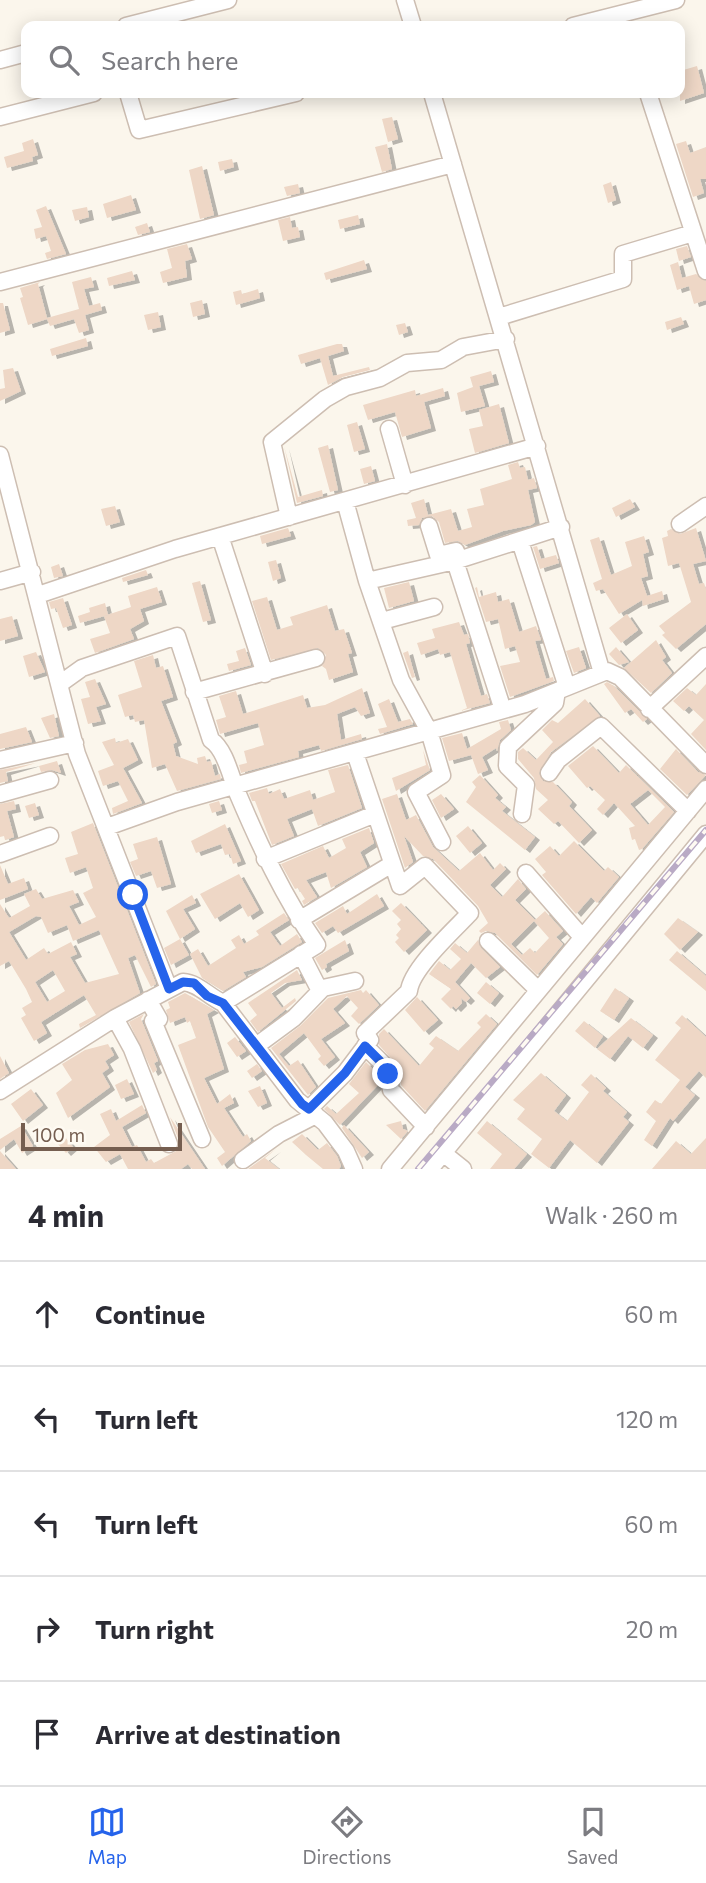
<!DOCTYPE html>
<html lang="en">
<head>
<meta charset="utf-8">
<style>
  :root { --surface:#fff; --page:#f7f7f7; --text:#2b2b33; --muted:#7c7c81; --line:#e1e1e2; --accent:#2563eb }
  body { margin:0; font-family:Commissioner,sans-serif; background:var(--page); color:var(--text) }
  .scale { position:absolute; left:21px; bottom:18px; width:161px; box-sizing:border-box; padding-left:7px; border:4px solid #755e50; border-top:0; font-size:19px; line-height:24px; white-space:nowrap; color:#755e50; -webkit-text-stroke:5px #fefaf2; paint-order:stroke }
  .stop { position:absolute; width:21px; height:21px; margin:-16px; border:5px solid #2563eb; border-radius:50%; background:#fff }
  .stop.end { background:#2563eb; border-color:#fff; box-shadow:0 2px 7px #0008 }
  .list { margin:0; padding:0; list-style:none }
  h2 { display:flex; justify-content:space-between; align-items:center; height:91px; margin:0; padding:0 28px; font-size:30px }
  h2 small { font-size:23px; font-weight:400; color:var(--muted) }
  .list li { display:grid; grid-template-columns:46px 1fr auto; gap:21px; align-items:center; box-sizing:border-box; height:105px; padding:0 28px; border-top:2px solid var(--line) }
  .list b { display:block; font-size:26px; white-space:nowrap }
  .list em { font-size:23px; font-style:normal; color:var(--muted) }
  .icon { flex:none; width:38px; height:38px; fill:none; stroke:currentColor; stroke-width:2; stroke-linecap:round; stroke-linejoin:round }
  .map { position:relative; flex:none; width:706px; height:1169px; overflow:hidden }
  .search { position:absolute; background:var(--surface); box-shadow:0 4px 18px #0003; left:21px; right:21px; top:21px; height:77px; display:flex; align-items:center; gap:18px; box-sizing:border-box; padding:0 24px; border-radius:14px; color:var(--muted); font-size:26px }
  .sheet { height:616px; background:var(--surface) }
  nav { display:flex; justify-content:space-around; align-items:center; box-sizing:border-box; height:98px; border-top:2px solid var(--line); background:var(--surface); font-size:19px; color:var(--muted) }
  nav a { display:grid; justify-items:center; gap:4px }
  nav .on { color:var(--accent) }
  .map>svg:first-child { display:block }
</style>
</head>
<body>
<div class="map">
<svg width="706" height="1169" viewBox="0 0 706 1169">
  <defs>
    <filter id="shadow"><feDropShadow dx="5" dy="3" stdDeviation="0" flood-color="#0004"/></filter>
  </defs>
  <rect width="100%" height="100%" fill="#fbf6ec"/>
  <path fill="#eed7c6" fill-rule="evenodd" filter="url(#shadow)" d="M697,66L704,93L680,101V71Z
    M392,117L398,139L388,142L382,119Z
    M33,139L38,155L32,157L33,161L7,168L4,157L24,151L22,143Z
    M686,141L690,153L706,147V179H700L704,193L693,197L676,144Z
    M387,144L392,169L382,172L375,147Z
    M232,159L234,167L220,171L218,162Z
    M202,166L214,215L200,219L189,170Z
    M611,182L616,200L608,203L603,185Z
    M298,184L300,193L287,196L284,187Z
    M131,195L136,210L107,218L103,204Z
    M46,206L66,254L47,259L45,253L51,251L46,236L36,239L34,229L42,227L36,210Z
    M87,207L89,217L75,221L72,210Z
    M358,215L360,224L340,229L338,220Z
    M290,217L292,228L298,227L300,237L283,241L278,220Z
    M147,223L150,232L138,235L135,227Z
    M187,244L192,259L185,261L187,277L163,283L160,272L172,268L167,249Z
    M687,246L691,257L679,261L676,249Z
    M364,260L367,269L326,280L324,273Z
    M678,262L682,278L696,274L706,281V300L694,304L689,286L677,290L670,265Z
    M132,271L135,280L109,286L107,278Z
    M91,277L94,287L84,289L89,306L100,303L102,310L85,315L89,330L79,333L74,319L50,326L47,319L28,325L20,298L23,297L20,288L40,282L38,284L47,318L79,309L72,282Z
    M258,289L260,298L236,305L233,292L241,290L242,294Z
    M202,300L205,314L193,317L190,303Z
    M0,303H3L10,330L0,333Z
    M158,312L161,327L148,330L144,315Z
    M681,317L684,324L667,330L665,322Z
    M405,323L408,332L399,335L396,325Z
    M86,338L88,346L52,356L50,349Z
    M337,344H342L344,351L328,356L333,376L369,367L370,370L343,377L328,385L320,358L301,364L298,355Z
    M13,368L21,391L0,401V389L5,388L3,370Z
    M491,371L494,382L479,386L485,406L461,412L457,393L473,387L470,377Z
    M443,388L445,396L424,402L431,428L402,437L395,412L368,420L363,405L415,390L416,396Z
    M499,404L509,443L475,453L469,429L483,426L479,410Z
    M357,422L365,449L354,452L347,425Z
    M328,445L338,490L330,492L318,448Z
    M284,446L298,497L322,490L323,496L297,503Z
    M518,462L520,468L525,467L528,480L534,478L537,488L528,490L535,522L531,525L503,531L465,545L458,541L445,543L439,522L432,516L422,518L419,525L408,526L407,520L416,518L411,503L424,499L428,515L451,509L458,531L472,527L467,509L484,505L480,489L512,479L508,465Z
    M371,466L375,481L364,484L360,469Z
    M630,499L635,507L616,517L612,508Z
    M115,506L120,522L106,526L101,509Z
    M288,528L291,536L262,544L260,536Z
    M696,528L706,561L693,564L699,584L704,583L706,589V624L676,649L662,635L665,633L659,626L691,602L679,563L668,566L662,538L668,536L667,531L671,529L680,534Z
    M644,536L649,552L643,554L648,576L641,578L647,596L662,591L664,599L643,606L642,600L619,614L603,589L596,591L593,583L602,579L590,540L599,537L611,575L632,566L625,542Z
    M537,546L541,559L556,555L559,563L540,569L533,547Z
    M276,560L281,578L273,581L268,562Z
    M59,564L63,576L54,578L51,567Z
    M146,570L148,575L123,582L122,578Z
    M200,581L211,620L203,622L192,583Z
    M409,582L414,601L389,608L384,588Z
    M157,587L162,602L140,609L144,621L130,629L134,639L95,653L90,639L110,633L104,616L131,607L128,596Z
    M477,587L479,597L496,592L498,602L509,599L519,632L536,626L541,640L535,641L546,679L553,677L554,681L510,697L500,666L520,662L515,646L505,649L498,619L486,622L475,588Z
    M267,597L277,630L293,625L290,617L327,605L335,631L344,629L352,653L348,654L353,672L329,680L326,669L322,666L326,655L318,648L271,660L252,601Z
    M63,598L72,625L63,628L56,608L51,609L49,602Z
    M105,603L108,615L80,623L78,616L90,612L89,608Z
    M627,614L638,630L621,643L609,628Z
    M12,616L18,636L0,641V619Z
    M459,622L464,635L468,634L470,643L466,644L481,696L487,694L490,703L460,711L467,708L450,652L440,655L438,649L421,655L417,643L435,638L432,629Z
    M656,640L666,657L662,660L672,673L651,693L624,668Z
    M579,647L586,668L574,673L566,651Z
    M616,647L629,662L619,665L609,654Z
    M245,648L251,665L229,671L227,664L239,661L236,651Z
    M408,651L415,677L412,678L403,653Z
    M36,652L45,672L29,677L23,656Z
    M153,655L156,668L163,666L173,697L161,701L177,742L173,744L176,756L198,764L197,758L205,756L207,762L211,761L215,776L220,774L221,779L177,791L165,764L152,768L144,720L135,722L133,715L125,717L118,695L142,687L134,661Z
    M95,679L106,704L96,707L101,721L88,724L81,699L90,697L85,682Z
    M607,682L614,686L647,719L643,722L631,709L625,713L604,684Z
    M706,684V750L691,734L704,720L689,706L684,711L673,701L687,688L696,695Z
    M362,688L370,713L361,716L355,707L337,714L341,740L361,734L362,739L321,751L319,745L298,751L299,757L241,773L239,765L247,763L244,751L264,745L258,723L220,734L216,720L226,717L219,696L236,691L243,714L303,695L307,708L325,705Z
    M389,699L398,722L410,719L413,724L380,734L378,729L387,727L378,704Z
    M585,699L600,716L551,752L539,773L543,781L553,782L572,802L569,806L592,830L579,843L558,821L554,824L538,809L548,800L536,789L534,778L518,759V752L523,748L536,760L553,742L542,730L552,720L558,723Z
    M54,714L59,736L50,738L41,718Z
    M508,720L511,730L500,740L497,751L496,748L482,757L488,770L478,774L471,755L449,761L442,738L462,733L467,749L501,729L499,722Z
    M26,727L32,742L0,749V734Z
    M115,738L116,743L128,739L138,760L123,768L142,803L113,814L112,808L128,801L118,781L103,786L98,771L114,765L102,742Z
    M593,746L619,773L626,765L674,812L642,849L639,850L635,839L632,840L629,828L635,826L614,803L603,815L597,809L605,800L590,786L587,788L568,766ZM648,790L665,807L648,825L630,804Z
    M676,749L698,772L706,775L687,795L660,769Z
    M423,750L430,770L396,791L392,778L426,765Z
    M57,761L61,773L52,770L41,772L39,766Z
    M36,763L6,772L8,781L0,783V770Z
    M348,765L362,808L318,826L312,809L287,819L294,836L272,845L255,801H252L249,793L267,788L269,794L280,789L284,799L310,790L313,800L335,792L328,770Z
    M480,775L498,795L495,798L506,807L502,811L535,837L525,850L466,802L476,787L472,782Z
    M397,794L406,820L416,815L433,847L459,871L480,853L493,870L500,863L506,869L490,885L502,897L518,879L526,889L515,900L535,920L545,911L563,931L556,937L563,944L537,975L495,933L486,931L481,933L479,931L488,923L478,906L433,859L423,856L404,836L413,862L405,868L382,799ZM534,921L549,938L535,953L530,948L522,955L511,944Z
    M441,794L454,809L441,818L432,800Z
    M14,801L16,809L7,811L14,837L5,840L4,836L0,837V804Z
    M219,801L222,810L212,813L209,804Z
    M35,803L39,815L29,818L25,806Z
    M93,823L156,984L151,987L135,955L128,958L140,993L80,1028L79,1024L96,1015L84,995L41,1022L47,1033L34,1041L21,1018L26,1015L22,1008L32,1002L26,989L9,961L0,966V904L9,918L30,906L24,894L36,889L42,899L73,890L79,902L69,906L79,925L96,917L83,893L93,888L86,867L70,873L65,858L78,854L71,832ZM36,916L41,917L48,933L67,925L73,941L99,930L119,974L85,983L70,957L77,954L71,942L48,954L44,948L26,960L9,932ZM53,970L65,991L47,1002L35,982Z
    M225,824L241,861L233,864L230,854L225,855L221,844L196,853L191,841Z
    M468,826L482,843L470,853L456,836Z
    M369,828L374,843L360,852L367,867L331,888L326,872L306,880L317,897L304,905L302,901L305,899L298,888L295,889L281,864L323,846L329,858L346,848L342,839Z
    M157,837L171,884L157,888L151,871L136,876L130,862L138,859L133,844Z
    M574,841L604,871L608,867L619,877L597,903L591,897L576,914L542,875L546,872L535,859L550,846L559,856Z
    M0,865L8,884L24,878L28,889L0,900Z
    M239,874L259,910L248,917L240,903L215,919L200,894Z
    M377,894L384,906L338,933L333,926L322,933L315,923L343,906L347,914Z
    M192,895L196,903L183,909L195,929L180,939L166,911Z
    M401,903L427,930L404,952L395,942L399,938L396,935L401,929L397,924L401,920L392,911Z
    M284,913L289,920L270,932L280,946L297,934L302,942L262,967L243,972L246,977L223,991L202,978L190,954L198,949L208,966L236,948L231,940L239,935L244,944L259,935L256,931Z
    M678,918L698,932L680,950L664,934Z
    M180,939L189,955L171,965L164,948Z
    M345,940L349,951L326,964L327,967L322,970L315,958Z
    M478,940L481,948L500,967L486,978L471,963L455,982L470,998L466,1002L461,998L462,1003L456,1009L453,1006L451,1009L441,999L451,989L429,974L439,961L450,970L461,959L450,949L455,943L467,953Z
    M677,951L706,976V991L669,960Z
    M297,970L302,980L285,983L271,993L282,1008L295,998L296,1001L258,1032L250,1021L257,1015L248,1003Z
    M486,982L499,993L490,1004L477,993Z
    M615,988L629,998L614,1020L600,1011Z
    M361,990L363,993L366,990L379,1005L359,1024L351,1016L358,1008L347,996L333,1009L345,1023L321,1039L335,1057L324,1066L318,1059L321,1056L304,1033L279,1054L289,1066L298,1060L316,1087L308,1095L271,1048L300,1026L328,998Z
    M185,993L214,1010L207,1014L224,1069L204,1078L217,1104L230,1094L234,1103L224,1108L243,1137L247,1134L251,1141L222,1166L217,1158L225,1152L208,1127L178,1045L196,1038L190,1021L187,1023L185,1017L170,1023L166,1010L170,1008L168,1002Z
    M417,997L438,1020L424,1032L405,1010Z
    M144,1014L141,1019L158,1061L154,1063L157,1070L153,1073L129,1022Z
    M486,1014L497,1024L425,1111L401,1085L397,1065L379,1045V1034L384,1029L419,1066L434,1048L429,1044L436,1036L458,1051L481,1027L477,1023Z
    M682,1015L706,1037V1078L699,1071L685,1087L695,1095L673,1121L670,1118L652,1146L644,1140L656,1121L646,1112L655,1100L661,1104L680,1080L655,1060L681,1028L675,1023Z
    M631,1018L653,1035L643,1048L628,1036L610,1059L597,1049Z
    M584,1021L603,1036L595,1048L575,1031Z
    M235,1037L246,1051L237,1057L227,1043Z
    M108,1044L114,1055L105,1061L109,1068L102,1073L110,1087L68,1118L56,1093L72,1080L62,1064L85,1050Z
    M0,1056L9,1073L0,1079Z
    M366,1062L377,1073L379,1084L340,1125L324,1109L327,1106L336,1114L359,1093L349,1084Z
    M257,1064L262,1071L252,1078L247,1071Z
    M541,1073L566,1095L554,1111L567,1121L589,1092L581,1085L591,1074L606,1088L603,1091L627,1112L623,1117L629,1122L597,1163L570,1140L549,1168L531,1154L542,1139L517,1119L525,1109L513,1100Z
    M127,1079L134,1094L121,1099L115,1085Z
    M260,1086L267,1103L258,1107L248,1091Z
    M31,1089L43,1105L23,1121L11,1104Z
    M142,1105L146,1113L122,1127L132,1147L137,1145L146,1162L151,1159L154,1163L178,1150L179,1141L170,1117L205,1169H192L188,1164L181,1169H128L120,1154L106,1162L94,1147L110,1135L100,1114L111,1109L116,1121Z
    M401,1121L403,1129L408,1131L401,1139L386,1125Z
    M487,1121L527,1154L514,1169H490L502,1154L477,1133Z
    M344,1125L369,1152L362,1158L342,1128Z
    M21,1126L33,1146L22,1153L14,1139L0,1150V1139Z
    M302,1134L318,1150L327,1143L337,1156L341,1166L339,1169H323L306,1155L292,1142Z
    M65,1137L73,1147L66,1153L57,1143Z
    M706,1138V1169H652L676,1141L691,1154Z
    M276,1149L265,1158L279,1169H248Z
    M0,1151L16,1169H0Z"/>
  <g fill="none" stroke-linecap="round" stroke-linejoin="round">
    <defs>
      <path id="minor" d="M405,0L413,26
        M126,26L228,0
        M573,26L676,0
        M0,60L26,53
        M128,93L139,130L296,93
        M432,93L602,673
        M648,93L706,271
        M0,117L94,93
        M0,282L453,164
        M499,317L623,279V254L693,233
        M389,429L405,485
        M0,455L77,754L169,989
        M345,501L367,581L401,680L429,731L442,775L416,792L442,842
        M289,517L272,442L325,399L346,387L380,378L407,363L441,360L463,347L506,339
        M680,524L706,506
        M429,526L438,555L456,551
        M220,536L265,674
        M520,541L567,687
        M455,561L503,710
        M0,581L32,572
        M367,581L455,561L561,527
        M38,595L175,549L537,446
        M382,621L434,607
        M61,683L82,668L177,636L211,740C225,749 231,777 237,792C260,846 283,896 317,945L223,1003
        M194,692L316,658
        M649,709L706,656
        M0,760L75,743
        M549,773L558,760L601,726L688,811
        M0,794L50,780
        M522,814L526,785L507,766L508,747L555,703L557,691
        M107,827L177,802L525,704L607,671L620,677L706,765
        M0,854L50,836
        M265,859L375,814
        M526,873L581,936
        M299,920L392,864
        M488,941L538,990
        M301,954L320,991
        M148,1000L159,1019L153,1021L202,1139
        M115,1018L132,1049L169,1144
        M256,1046L294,1018L323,988L355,981
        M365,1046L387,1068L391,1090L426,1127
        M0,1091L115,1018L183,982C198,983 208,996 223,1003L297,1100L325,1123L346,1151L354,1169
        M309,1109L345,1073L370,1040L365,1033L409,991C411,969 454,930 470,913L425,866L400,886L355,753
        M443,1153L463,1169
        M243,1160L279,1134L316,1115
        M390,1169L706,789
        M430,1169L706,834"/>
    </defs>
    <use href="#minor" stroke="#cdbeb2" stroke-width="19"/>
    <use href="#minor" stroke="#fff" stroke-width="16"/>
    <defs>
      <path id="rail" d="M418,1169L706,830"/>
    </defs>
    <use href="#rail" stroke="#b9aac5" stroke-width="6"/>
    <use href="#rail" stroke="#fefaf2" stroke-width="3.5" stroke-dasharray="10" stroke-linecap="butt"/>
  </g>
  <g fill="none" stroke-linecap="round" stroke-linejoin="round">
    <path stroke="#2563eb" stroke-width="9" d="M133,895L169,989L183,982L194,983L207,996L223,1003L302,1104L309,1109L345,1073L365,1046L387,1068L388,1074"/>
  </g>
</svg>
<div class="scale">100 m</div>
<div class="stop" style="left:133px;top:895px"></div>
<div class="stop end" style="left:388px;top:1074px"></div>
<div class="search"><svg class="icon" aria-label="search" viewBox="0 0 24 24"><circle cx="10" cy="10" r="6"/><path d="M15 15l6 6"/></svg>Search here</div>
</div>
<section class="sheet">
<h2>4 min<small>Walk · 260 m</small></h2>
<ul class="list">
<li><svg class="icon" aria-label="ahead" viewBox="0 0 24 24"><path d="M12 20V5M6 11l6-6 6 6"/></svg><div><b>Continue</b></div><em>60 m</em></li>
<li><svg class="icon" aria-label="left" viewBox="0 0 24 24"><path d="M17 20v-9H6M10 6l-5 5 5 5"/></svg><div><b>Turn left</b></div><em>120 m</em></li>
<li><svg class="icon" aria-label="left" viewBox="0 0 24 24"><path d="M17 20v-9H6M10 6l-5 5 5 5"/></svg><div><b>Turn left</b></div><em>60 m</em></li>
<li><svg class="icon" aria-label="right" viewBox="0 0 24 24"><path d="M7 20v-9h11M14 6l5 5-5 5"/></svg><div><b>Turn right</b></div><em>20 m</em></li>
<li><svg class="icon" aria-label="arrive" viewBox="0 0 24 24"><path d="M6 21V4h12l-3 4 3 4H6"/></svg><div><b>Arrive at destination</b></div></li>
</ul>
</section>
<nav>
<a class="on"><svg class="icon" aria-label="map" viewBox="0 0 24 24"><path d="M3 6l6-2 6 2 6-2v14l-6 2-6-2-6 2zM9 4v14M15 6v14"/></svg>Map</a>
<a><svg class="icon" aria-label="directions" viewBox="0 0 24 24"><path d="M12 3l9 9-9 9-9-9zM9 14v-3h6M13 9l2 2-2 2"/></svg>Directions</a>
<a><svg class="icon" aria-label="saved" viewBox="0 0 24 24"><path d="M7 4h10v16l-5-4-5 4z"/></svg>Saved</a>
</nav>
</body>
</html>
